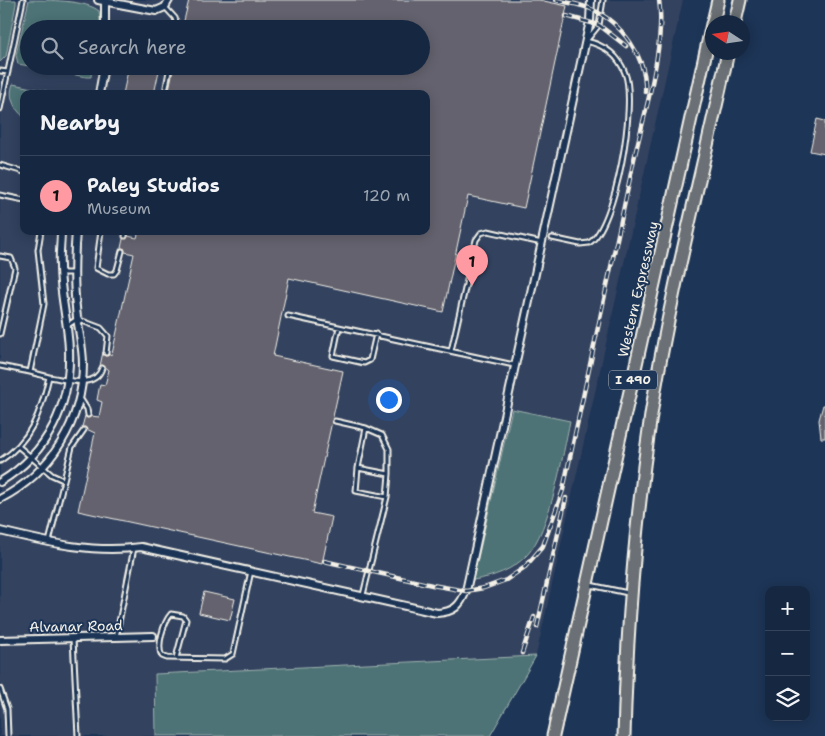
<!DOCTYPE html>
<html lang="en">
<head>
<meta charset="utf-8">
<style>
  :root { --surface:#162841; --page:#23344c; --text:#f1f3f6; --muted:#9ea6b1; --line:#35445a; --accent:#ff9aa2 }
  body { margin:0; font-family:"Shantell Sans",sans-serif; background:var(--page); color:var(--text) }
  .controls { position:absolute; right:15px; bottom:15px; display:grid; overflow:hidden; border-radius:10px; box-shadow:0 2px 12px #0003 }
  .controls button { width:45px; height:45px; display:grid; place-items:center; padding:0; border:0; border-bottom:1px solid var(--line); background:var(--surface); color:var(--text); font:25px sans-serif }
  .compass { position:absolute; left:705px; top:15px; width:45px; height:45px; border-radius:50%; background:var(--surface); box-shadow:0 2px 12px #0003; rotate:282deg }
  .you { position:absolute; left:388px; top:399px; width:18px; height:18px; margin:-12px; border:4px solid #fff; border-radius:50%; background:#1a73e8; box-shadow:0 0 0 8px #1a73e833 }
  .badge { display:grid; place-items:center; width:32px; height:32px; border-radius:50%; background:var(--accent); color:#111; font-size:16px; font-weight:700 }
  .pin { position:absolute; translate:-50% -41px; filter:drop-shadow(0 1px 2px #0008) }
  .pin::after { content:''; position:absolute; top:26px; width:18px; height:15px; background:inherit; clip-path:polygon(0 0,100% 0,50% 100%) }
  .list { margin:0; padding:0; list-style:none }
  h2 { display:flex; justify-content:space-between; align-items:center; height:65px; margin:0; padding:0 20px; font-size:21px }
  h2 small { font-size:16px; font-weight:400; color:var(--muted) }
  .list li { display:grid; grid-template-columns:32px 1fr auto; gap:15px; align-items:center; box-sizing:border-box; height:80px; padding:0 20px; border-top:1px solid var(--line) }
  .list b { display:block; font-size:19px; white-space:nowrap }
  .list p { margin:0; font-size:16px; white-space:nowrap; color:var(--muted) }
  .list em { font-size:16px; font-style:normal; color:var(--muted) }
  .icon { flex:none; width:28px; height:28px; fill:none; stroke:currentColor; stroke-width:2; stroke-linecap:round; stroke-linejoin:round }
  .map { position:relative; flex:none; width:825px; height:736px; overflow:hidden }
  .search { position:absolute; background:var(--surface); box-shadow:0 2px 12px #0003; left:20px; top:20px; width:410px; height:55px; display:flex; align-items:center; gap:12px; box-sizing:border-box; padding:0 18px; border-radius:28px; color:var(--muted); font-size:19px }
  .panel { position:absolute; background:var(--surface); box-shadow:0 2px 12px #0003; left:20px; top:90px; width:410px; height:145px; border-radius:10px }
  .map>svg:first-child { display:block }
</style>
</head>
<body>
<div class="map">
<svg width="825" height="736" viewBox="0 0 825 736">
  <rect width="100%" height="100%" fill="#1d3557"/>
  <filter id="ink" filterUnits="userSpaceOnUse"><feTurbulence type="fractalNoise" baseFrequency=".02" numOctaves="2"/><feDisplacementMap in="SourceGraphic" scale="10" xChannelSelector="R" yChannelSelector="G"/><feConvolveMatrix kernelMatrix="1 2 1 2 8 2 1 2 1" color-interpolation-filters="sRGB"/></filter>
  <g filter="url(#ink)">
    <path fill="#32425e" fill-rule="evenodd" d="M0,0H683L536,656L155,674L156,736H0V644L154,640L153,632L0,636ZM29,29H421V66H29ZM24,94H426V231H24Z"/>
    <path fill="#4d7376" stroke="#a0b2af" d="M0,0H16V4L6,56L0,62Z
      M29,0C47,0 86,0 99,11L101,29H29V66L18,64L16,55Z
      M30,66H92L91,77H86Z
      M13,84L60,94H24V117C14,109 8,96 13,84Z
      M512,409L570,421C563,454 550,531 527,555C513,570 493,577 473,580Z
      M536,656L490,736H156L155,674Z"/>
    <path fill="#64626e" stroke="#f4f1e8" d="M189,0H539L567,6L524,208L468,196L443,312L289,278L273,356L343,371L312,513L332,517L322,564L78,511L95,433L82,427L85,416L87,418L91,416L99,417L102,402L97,400L100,384L105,385L109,370L103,365L100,366L103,352L105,356L112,354L134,254L125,252L121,248L123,239L128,236L137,238L139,231H426V94H168L174,66H421V29H182Z
      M139,21L161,26L160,29H137Z
      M129,66H160L154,94H123Z
      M817,119L825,121V154L810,151Z
      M823,405H825V438H821L819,420Z
      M204,592L235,599L230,620L199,613Z"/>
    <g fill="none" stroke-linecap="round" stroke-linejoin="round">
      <defs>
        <path id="lane" d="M165,7L175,18L178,29
          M0,71L8,72
          M166,87L170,66
          M0,109L23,0
          M0,165L24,172
          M0,195L24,200
          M101,231L96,268L108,274H114L117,270L122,251
          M125,236L126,231
          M552,238L580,244L589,243C616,227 637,102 625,73C618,54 604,45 586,41L599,25L603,0
          M0,256L11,258L15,268L0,334
          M62,271L64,273H74
          M288,316L514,365
          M68,325L77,319L101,328L108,336L106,353
          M339,327L333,356L364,363L370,360L376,334
          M451,351L476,240L481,233L488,231L542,243
          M0,366L30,372
          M49,377C65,379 95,390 102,368
          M80,398L87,409L88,415
          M335,421L366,428L382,435L389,449V474
          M19,447L52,475L63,480
          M0,461C31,441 41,412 49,377L30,372L44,304L38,250L41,231
          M358,468L366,428
          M49,542L72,447L84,430
          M590,585L628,593
          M363,595L387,497L389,474L358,468L356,491L387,497
          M116,637L134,548
          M73,639L78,736
          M176,658L186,620L183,616L171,614C164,622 156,646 162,656L167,658L225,659L233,654L251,571
          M0,689L7,709L8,736"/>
        <path id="street" d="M98,0L156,11L165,7L169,0
          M105,1V29
          M99,94L104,66
          M0,482C48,453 71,405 69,350C68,322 60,294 60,266C59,254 61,243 61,231
          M0,499C51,473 83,421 83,364C83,344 77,326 76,307C73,282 74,257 76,231
          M0,531C46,542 93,554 141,547L437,613C454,612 460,606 466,591L590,21L591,0
          M0,640L153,636"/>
        <path id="highway" d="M713,22L718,0
          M735,22L740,0
          M553,736L712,24
          M624,736C627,628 635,522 651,415C670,293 702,173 728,52"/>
      </defs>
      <use href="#lane" stroke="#f4f1e8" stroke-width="7"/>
      <use href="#street" stroke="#f4f1e8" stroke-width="10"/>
      <use href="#highway" stroke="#f4f1e8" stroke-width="15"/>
      <use href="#lane" stroke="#1d3557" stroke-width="3"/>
      <use href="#street" stroke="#1d3557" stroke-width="6"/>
      <use href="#highway" stroke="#6b6f75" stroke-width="11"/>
      <defs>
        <path id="rail" d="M556,0C568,3 580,4 591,9C621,22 648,58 645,92
          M566,16L599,25L626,46
          M324,561L432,585L466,591L484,588L506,580L525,567L543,546L563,490C586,382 610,273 633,164C643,117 666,46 659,0
          M537,627L566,498
          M522,653L534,617"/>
      </defs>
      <use href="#rail" stroke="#f4f1e8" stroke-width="4.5"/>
      <use href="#rail" stroke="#1d3557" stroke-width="2.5" stroke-dasharray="8" stroke-linecap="butt"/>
    </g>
  </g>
  <g text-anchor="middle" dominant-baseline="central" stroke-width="4" stroke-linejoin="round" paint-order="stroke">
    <rect fill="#1d3557" stroke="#b4b9bc" stroke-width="1" x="609" y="370.5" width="48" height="19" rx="4"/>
    <g font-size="12" font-weight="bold" fill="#f4f1e8">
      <text x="633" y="380">I 490</text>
    </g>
    <g font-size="14" fill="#f4f1e8" stroke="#1d3557">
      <text transform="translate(638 289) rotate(-77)">Western Expressway</text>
      <text transform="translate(76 626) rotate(-1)">Alvanar Road</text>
    </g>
  </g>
</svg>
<div class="controls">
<button>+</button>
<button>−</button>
<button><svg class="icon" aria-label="layers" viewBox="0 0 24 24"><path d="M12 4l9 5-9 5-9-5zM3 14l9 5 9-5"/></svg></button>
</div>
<svg class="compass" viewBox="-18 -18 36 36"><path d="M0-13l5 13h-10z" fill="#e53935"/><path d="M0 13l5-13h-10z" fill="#9ea6b1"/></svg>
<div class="you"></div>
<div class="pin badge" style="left:472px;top:286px">1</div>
<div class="search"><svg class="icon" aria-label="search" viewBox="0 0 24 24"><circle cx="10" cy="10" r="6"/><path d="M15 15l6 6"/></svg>Search here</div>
<section class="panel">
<h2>Nearby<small></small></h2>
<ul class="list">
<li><span class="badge">1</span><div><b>Paley Studios</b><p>Museum</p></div><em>120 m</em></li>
</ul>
</section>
</div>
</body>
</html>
